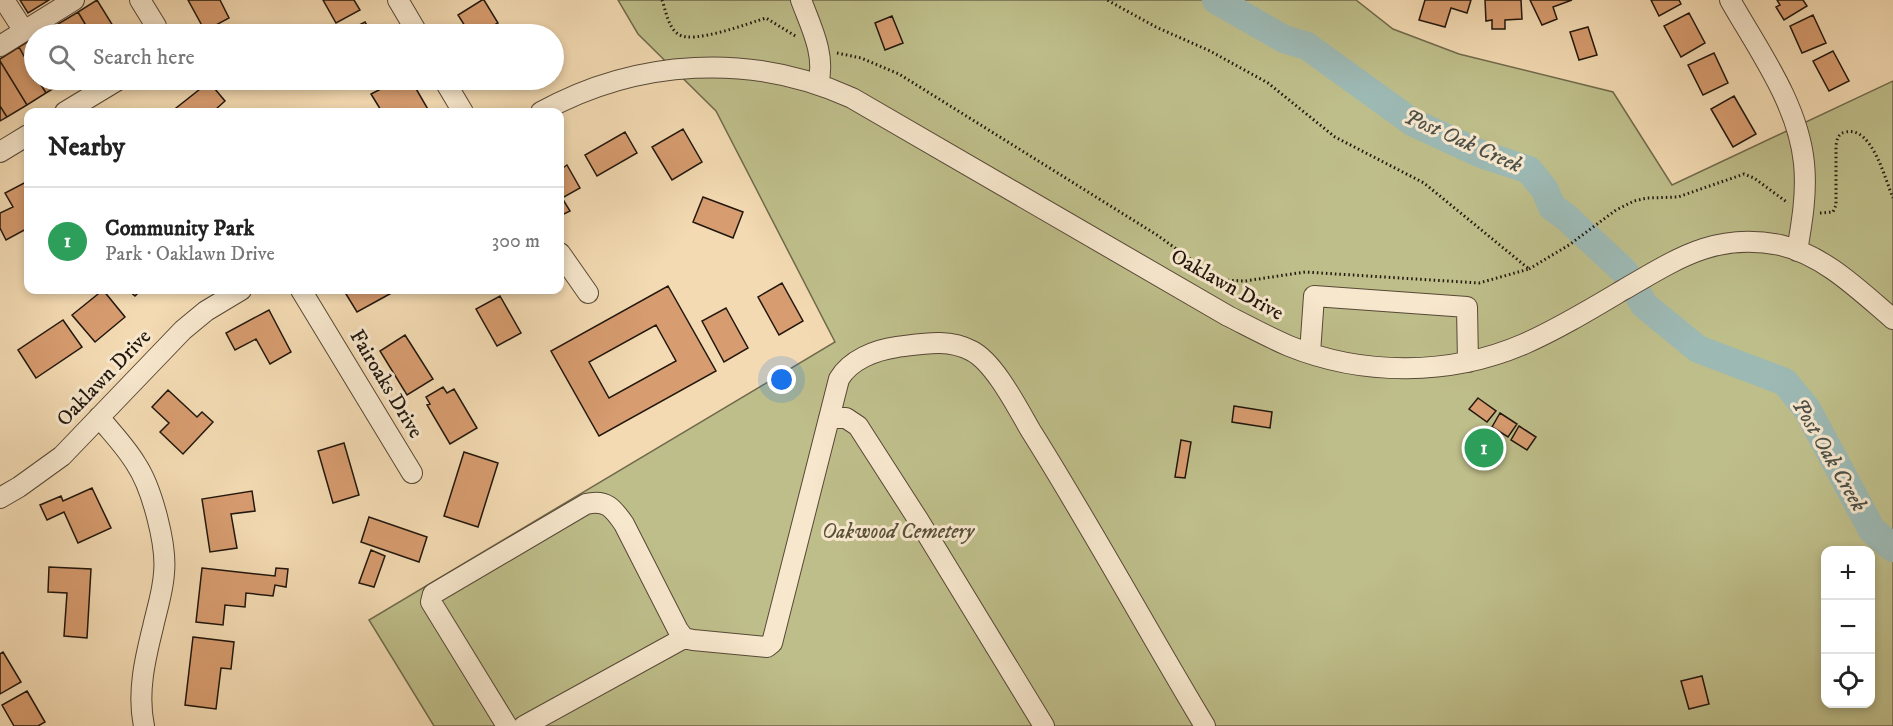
<!DOCTYPE html>
<html lang="en">
<head>
<meta charset="utf-8">
<style>
  :root { --surface:#fff; --page:#f2f2f2; --text:#222; --muted:#767676; --line:#e0e0e0; --accent:#8f2418 }
  body { margin:0; font-family:"IM FELL DW Pica",serif; background:var(--page); color:var(--text) }
  .controls { position:absolute; right:18px; bottom:18px; display:grid; overflow:hidden; border-radius:12px; box-shadow:0 3px 9px #0003 }
  .controls button { width:54px; height:54px; display:grid; place-items:center; padding:0; border:0; border-bottom:2px solid var(--line); background:var(--surface); color:var(--text); font:30px sans-serif }
  .you { position:absolute; left:782px; top:380px; width:21px; height:21px; margin:-15px; border:4px solid #fff; border-radius:50%; background:#1a73e8; box-shadow:0 0 0 9px #1a73e833 }
  .badge { display:grid; place-items:center; width:39px; height:39px; border-radius:50%; background:var(--accent); color:#fff; font-size:20px; font-weight:700 }
  .pin { position:absolute; translate:-50% -50%; border:3px solid #fff; box-shadow:0 2px 6px #0006 }
  .list { margin:0; padding:0; list-style:none }
  h2 { display:flex; justify-content:space-between; align-items:center; height:78px; margin:0; padding:0 24px; font-size:26px }
  h2 small { font-size:20px; font-weight:400; color:var(--muted) }
  .list li { display:grid; grid-template-columns:39px 1fr auto; gap:18px; align-items:center; box-sizing:border-box; height:108px; padding:0 24px; border-top:2px solid var(--line) }
  .list b { display:block; font-size:22px; white-space:nowrap }
  .list p { margin:0; font-size:20px; white-space:nowrap; color:var(--muted) }
  .list em { font-size:20px; font-style:normal; color:var(--muted) }
  .icon { flex:none; width:33px; height:33px; fill:none; stroke:currentColor; stroke-width:2; stroke-linecap:round; stroke-linejoin:round }
  .map { position:relative; flex:none; width:1893px; height:726px; overflow:hidden }
  .search { position:absolute; background:var(--surface); box-shadow:0 3px 9px #0003; left:24px; top:24px; width:540px; height:66px; display:flex; align-items:center; gap:15px; box-sizing:border-box; padding:0 21px; border-radius:33px; color:var(--muted); font-size:22px }
  .panel { position:absolute; background:var(--surface); box-shadow:0 3px 9px #0003; left:24px; top:108px; width:540px; height:186px; border-radius:12px }
  .map>svg:first-child { display:block }
</style>
</head>
<body>
<div class="map">
<svg width="1893" height="726" viewBox="0 0 1893 726">
  <rect width="100%" height="100%" fill="#f3dab2"/>
  <filter id="stains"><feTurbulence type="fractalNoise" baseFrequency=".00333" numOctaves="4"/><feColorMatrix values="0 0 0 0 .2 0 0 0 0 .09 0 0 0 0 .02 0 0 0 .5 -.17"/></filter>
  <radialGradient id="worn" r=".72"><stop offset=".6" stop-color="#630" stop-opacity="0"/><stop offset="1" stop-color="#630" stop-opacity=".3"/></radialGradient>
  <path fill="#bebe8a" stroke="#706a4c" stroke-width="1.5" fill-rule="evenodd" d="M618,0H1356L1393,29L1459,54L1613,92L1672,185L1893,81V726H434L369,620L835,342L716,111L638,34ZM1826,550H1870V704H1826Z"/>
  <g fill="none" stroke-linecap="round" stroke-linejoin="round">
    <path stroke="#9db9b4" stroke-width="28" d="M1216,0L1284,39L1307,46L1412,122L1481,154L1529,170L1545,190L1552,207L1566,217L1625,272
      M1639,296L1644,305L1698,349L1785,382L1807,409L1872,530L1893,548"/>
  </g>
  <path fill="#d79c6f" stroke="#21170d" stroke-width="1.5" fill-rule="evenodd" d="M20,0H49L28,13Z
    M97,0L118,34H91L78,12Z
    M188,0H220L229,18L205,31Z
    M323,0H354L360,10L336,23Z
    M482,0H484L498,23L478,34H470L458,15Z
    M1425,0H1471L1467,13L1451,8L1445,27L1419,20Z
    M1485,0H1521L1522,19L1505,20V29H1492V20L1486,21Z
    M1530,0H1572L1553,7L1557,19L1542,25Z
    M1651,0H1679L1681,4L1659,16Z
    M1777,0H1803L1807,6L1784,20L1776,7L1780,5Z
    M78,12L91,34H64L58,24Z
    M1689,13L1705,43L1681,57L1664,26Z
    M1813,15L1826,43L1802,53L1790,26Z
    M892,16L903,43L885,50L875,23Z
    M365,22L372,34H342Z
    M58,24L64,34H40Z
    M1588,27L1597,55L1579,60L1570,32Z
    M34,38V74L19,47Z
    M19,47L34,74V80H38L46,93L27,105L0,61V59Z
    M1833,51L1849,81L1829,91L1813,61Z
    M1714,53L1728,83L1703,95L1688,65Z
    M0,61L27,105L7,117L0,106Z
    M38,80H65L66,81L46,93Z
    M398,80H411L429,111L382,112L371,94Z
    M209,82L225,101L215,110L217,112H171Z
    M1734,96L1756,134L1733,147L1711,109Z
    M0,106L7,117L0,121Z
    M683,129L702,162L672,180L652,147Z
    M625,132L637,153L597,176L585,155Z
    M567,165L580,188L562,198L570,211L560,216V170Z
    M26,182L28,187V228L6,240L0,228V213L13,207L5,193Z
    M703,197L743,212L733,238L693,222Z
    M782,283L803,321L779,335L758,297Z
    M668,286L716,371L599,436L551,351ZM656,325L676,361L609,398L589,362Z
    M103,290L125,317L95,342L72,315Z
    M128,290H141L135,296Z
    M354,290H397L357,312L346,294Z
    M500,296L521,333L497,346L476,309Z
    M726,308L748,348L724,362L702,321Z
    M269,310L291,352L270,364L256,339L235,350L226,333Z
    M63,320L82,347L36,378L18,350Z
    M405,335L433,379L407,395L380,351Z
    M443,387L447,393L454,389L477,428L450,444L427,405L430,404L426,397Z
    M168,390L197,417L202,412L213,422L183,454L160,432L169,423L152,407Z
    M1478,398L1496,411L1487,422L1469,409Z
    M1234,406L1272,412L1270,428L1232,422Z
    M1500,413L1517,424L1508,437L1492,427Z
    M1519,426L1536,437L1527,450L1511,440Z
    M1181,440L1191,442L1185,478L1175,477Z
    M344,443L359,495L333,503L318,451Z
    M464,452L498,463L478,527L444,516Z
    M92,488L111,528L78,543L64,512L47,520L40,505L61,496L63,501Z
    M252,491L255,511L231,514L237,548L210,552L202,499Z
    M369,517L427,537L419,562L361,542Z
    M371,550L385,556L374,587L359,583Z
    M49,567L91,569L87,638L64,636L67,593L48,592Z
    M202,568L275,576L276,568L288,569L286,587L275,585L273,596L246,593L245,607L225,605L223,625L196,622Z
    M193,637L234,642L231,669L221,668L216,709L185,705Z
    M3,652L21,682L0,694V654Z
    M1702,676L1709,704L1689,709L1681,681Z
    M27,691L45,722L38,726H14L2,705Z"/>
  <g fill="none" stroke-linecap="round" stroke-linejoin="round">
    <defs>
      <path id="minor" d="M4,0L24,31
        M140,0L156,26L157,34
        M398,0L418,34
        M801,0C811,27 826,55 818,84
        M1730,0C1759,51 1798,104 1804,163C1807,193 1802,222 1797,251
        M0,46L74,0
        M444,80L463,112
        M65,112L118,80
        M541,112C637,59 751,52 852,98L1228,316C1248,326 1268,337 1289,346C1363,376 1450,376 1524,344C1558,329 1591,309 1623,290C1677,259 1715,232 1780,245C1824,255 1860,291 1893,319
        M0,152L28,135
        M560,253L588,293
        M301,290L412,473
        M1310,353L1314,296L1467,307L1468,362
        M99,417C112,433 126,447 136,464C152,488 167,545 164,573C163,591 157,609 153,627C145,659 137,693 144,726
        M829,418H846L858,426L919,521L1044,726
        M0,498L19,487L62,456L183,330L206,311L241,290
        M507,726L431,602L433,594L586,504C606,499 613,508 624,524L678,630L684,638L693,640L767,647L772,643L839,379C850,360 875,350 897,347C922,344 948,338 972,351C995,363 1018,409 1031,431C1092,528 1146,628 1205,726
        M524,726L684,638"/>
    </defs>
    <use href="#minor" stroke="#564836" stroke-width="22"/>
    <path stroke="#21170d" stroke-width="3" stroke-dasharray="1.5 3" stroke-linecap="butt" d="M662,0C666,11 668,27 678,34C692,45 749,23 766,18L797,37
      M837,53L861,58L899,74L1157,235L1211,274L1223,280L1245,281L1305,272L1479,283L1529,269L1424,183L1335,137L1268,83L1210,51L1156,27L1107,0
      M1820,213L1833,212L1836,205V146C1837,139 1838,133 1846,132C1872,126 1885,179 1893,198
      M1529,269L1569,245L1616,210L1634,201L1647,198L1678,197L1744,174L1754,178L1788,203"/>
    <use href="#minor" stroke="#f7e7cd" stroke-width="20"/>
  </g>
  <g text-anchor="middle" dominant-baseline="central" stroke-width="6" stroke-linejoin="round" paint-order="stroke">
    <g font-size="21" fill="#21170d" stroke="#f7e7cd">
      <text transform="translate(1227 285) rotate(29)">Oaklawn Drive</text>
      <text transform="translate(104 378) rotate(-46)">Oaklawn Drive</text>
      <text transform="translate(386 384) rotate(59)">Fairoaks Drive</text>
    </g>
    <g font-size="21" font-style="italic" fill="#585139" stroke="#f7e7cd">
      <text x="898" y="532">Oakwood Cemetery</text>
    </g>
    <g font-size="22" font-style="italic" fill="#4c5047" stroke="#f7e7cd">
      <text transform="translate(1463 141) rotate(24)">Post Oak Creek</text>
      <text transform="translate(1829 455) rotate(60)">Post Oak Creek</text>
    </g>
  </g>
  <rect width="100%" height="100%" filter="url(#stains)"/>
  <rect width="100%" height="100%" fill="url(#worn)"/>
</svg>
<div class="controls">
<button>+</button>
<button>−</button>
<button><svg class="icon" aria-label="locate" viewBox="0 0 24 24"><circle cx="12" cy="12" r="6"/><path d="M12 2v4M12 18v4M2 12h4M18 12h4"/></svg></button>
</div>
<div class="you"></div>
<div class="pin badge" style="left:1484px;top:448px;background:#2e9e5b">1</div>
<div class="search"><svg class="icon" aria-label="search" viewBox="0 0 24 24"><circle cx="10" cy="10" r="6"/><path d="M15 15l6 6"/></svg>Search here</div>
<section class="panel">
<h2>Nearby<small></small></h2>
<ul class="list">
<li><span class="badge" style="background:#2e9e5b">1</span><div><b>Community Park</b><p>Park · Oaklawn Drive</p></div><em>300 m</em></li>
</ul>
</section>
</div>
</body>
</html>
